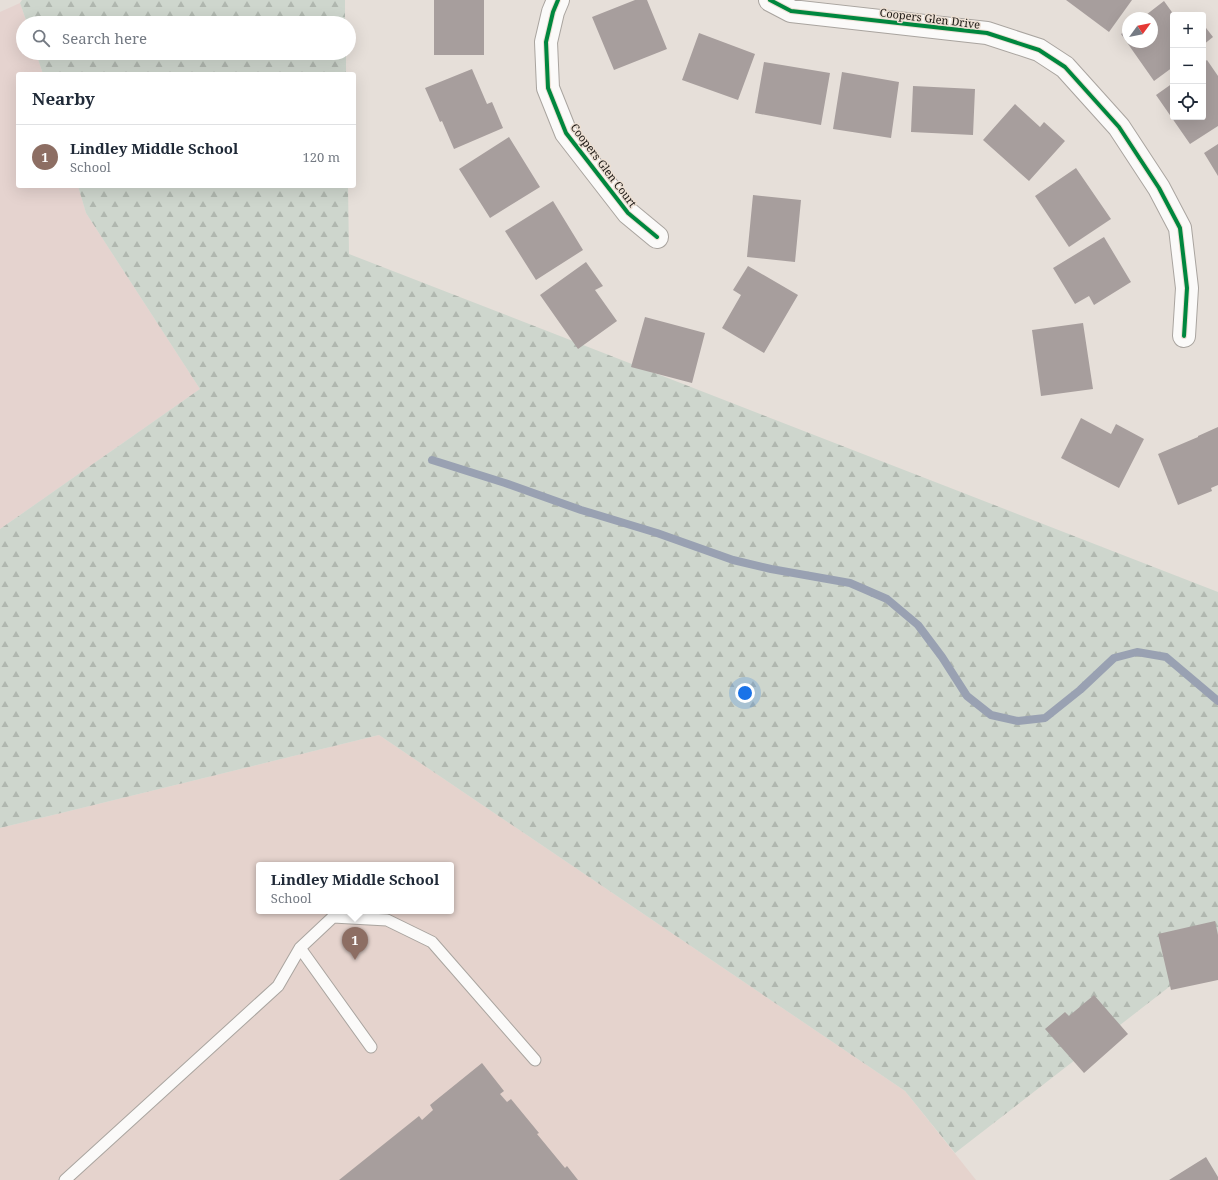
<!DOCTYPE html>
<html lang="en">
<head>
<meta charset="utf-8">
<style>
  :root { --surface:#fff; --page:#f2f2f3; --text:#1f2937; --muted:#747a83; --line:#e0e1e3; --accent:#0f766e }
  body { margin:0; font-family:"Noto Serif",serif; background:var(--page); color:var(--text) }
  .controls { position:absolute; right:12px; top:12px; display:grid; overflow:hidden; border-radius:4px; box-shadow:0 4px 16px #0002 }
  .controls button { width:36px; height:36px; display:grid; place-items:center; padding:0; border:0; border-bottom:1px solid var(--line); background:var(--surface); color:var(--text); font:20px sans-serif }
  .compass { position:absolute; left:1122px; top:12px; width:36px; height:36px; border-radius:50%; background:var(--surface); box-shadow:0 4px 16px #0002; rotate:57deg }
  .you { position:absolute; left:745px; top:693px; width:14px; height:14px; margin:-10px; border:3px solid #fff; border-radius:50%; background:#1a73e8; box-shadow:0 0 0 6px #1a73e833 }
  .badge { display:grid; place-items:center; width:26px; height:26px; border-radius:50%; background:var(--accent); color:#fff; font-size:13px; font-weight:700 }
  .pin { position:absolute; translate:-50% -33px; filter:drop-shadow(0 1px 2px #0008) }
  .pin::after { content:''; position:absolute; top:21px; width:14px; height:12px; background:inherit; clip-path:polygon(0 0,100% 0,50% 100%) }
  .popup { position:absolute; left:256px; top:862px; width:198px; height:52px; box-sizing:border-box; display:grid; place-content:center; border-radius:4px; background:var(--surface); filter:drop-shadow(0 1px 3px #0005); font-size:13px; white-space:nowrap; color:var(--muted) }
  .popup b { font-size:15px; color:var(--text) }
  .popup::after { content:''; position:absolute; left:50%; top:100%; margin-left:-8px; border:8px solid transparent; border-top-color:var(--surface) }
  .list { margin:0; padding:0; list-style:none }
  h2 { display:flex; justify-content:space-between; align-items:center; height:52px; margin:0; padding:0 16px; font-size:17px }
  h2 small { font-size:13px; font-weight:400; color:var(--muted) }
  .list li { display:grid; grid-template-columns:26px 1fr auto; gap:12px; align-items:center; box-sizing:border-box; height:64px; padding:0 16px; border-top:1px solid var(--line) }
  .list b { display:block; font-size:15px; white-space:nowrap }
  .list p { margin:0; font-size:13px; white-space:nowrap; color:var(--muted) }
  .list em { font-size:13px; font-style:normal; color:var(--muted) }
  .icon { flex:none; width:22px; height:22px; fill:none; stroke:currentColor; stroke-width:2; stroke-linecap:round; stroke-linejoin:round }
  .map { position:relative; flex:none; width:1218px; height:1180px; overflow:hidden }
  .search { position:absolute; background:var(--surface); box-shadow:0 4px 16px #0002; left:16px; top:16px; width:340px; height:44px; display:flex; align-items:center; gap:10px; box-sizing:border-box; padding:0 14px; border-radius:22px; color:var(--muted); font-size:15px }
  .panel { position:absolute; background:var(--surface); box-shadow:0 4px 16px #0002; left:16px; top:72px; width:340px; height:116px; border-radius:4px }
  .map>svg:first-child { display:block }
</style>
</head>
<body>
<div class="map">
<svg width="1218" height="1180" viewBox="0 0 1218 1180">
  <defs>
    <pattern id="forest-firs" width="22" height="20" patternUnits="userSpaceOnUse"><rect width="22" height="20" fill="#ced6cd"/><path d="M5 1l3.5 6h-7zM16 11l3.5 6h-7z" fill="#b0b7af"/></pattern>
  </defs>
  <rect width="100%" height="100%" fill="#e6dfd9"/>
  <path fill="#e5d3cf" d="M20,3L27,23H23V53H36L43,74H18V186H78L86,213L200,389L0,529V12Z"/>
  <path fill="#e5d3cd" fill-rule="evenodd" d="M379,735L905,1091L976,1180H0V828ZM259,865H451V911H259Z"/>
  <path fill="url(#forest-firs)" d="M22,0H345V23H27L20,3Z
    M36,53H346V74H43Z
    M78,186H348L349,254L1218,592V949L955,1153L905,1091L379,735L0,828V529L200,389L86,213Z"/>
  <g fill="none" stroke-linecap="round" stroke-linejoin="round">
    <path stroke="#99a1b2" stroke-width="8" d="M432,460L505,483L581,510L657,533L733,560L771,569L850,583L887,599L918,625L942,657L967,696L991,715L1018,721L1045,718L1080,690L1114,658L1137,652L1166,657L1218,701"/>
  </g>
  <path fill="#a79e9d" d="M434,0H484V55H434Z
    M635,0H647L667,49L614,70L592,17Z
    M1066,0H1132L1109,32Z
    M1164,1L1174,15H1173V67L1154,81L1121,34L1128,29V42H1152V18H1142Z
    M1203,24L1213,37L1203,45Z
    M699,33L755,54L738,100L682,80Z
    M1207,60L1218,76V126L1190,144L1156,95L1173,83V117H1203V63Z
    M764,62L830,73L821,125L755,113Z
    M472,69L487,104L492,102L503,128L454,149L442,121L440,122L425,88Z
    M842,72L899,82L891,138L833,129Z
    M913,86L975,89L973,135L911,132Z
    M1015,104L1040,127L1044,122L1065,141L1029,181L983,140Z
    M509,137L540,187L490,218L459,169Z
    M1218,144V176L1204,153Z
    M1076,168L1111,219L1069,247L1035,196Z
    M753,195L801,200L795,262L747,257Z
    M553,201L583,250L536,280L505,231Z
    M1104,237L1131,282L1094,305L1089,296L1075,304L1053,268Z
    M586,262L603,286L595,290L617,321L578,349L540,295Z
    M748,266L798,295L764,353L722,328L741,295L733,290Z
    M645,317L705,333L692,383L631,367Z
    M1083,323L1093,389L1041,396L1032,330Z
    M1081,418L1111,434L1116,424L1144,439L1119,488L1061,458Z
    M1218,427V485L1211,488L1212,491L1178,505L1158,454L1198,437V436Z
    M1215,921L1218,935V980L1171,990L1158,934Z
    M1094,995L1128,1034L1084,1073L1045,1029L1065,1012L1069,1016Z
    M482,1063L504,1091L500,1094L507,1102L511,1099L539,1133L537,1134L565,1168L567,1166L578,1180H339L419,1116L422,1120L433,1110L430,1105Z
    M1206,1157L1218,1177V1180H1169Z"/>
  <g fill="none" stroke-linecap="round" stroke-linejoin="round">
    <defs>
      <path id="service" d="M300,948L371,1047
        M65,1180L278,986L300,948L333,917L387,920L432,942L535,1060"/>
      <path id="minor" d="M558,0L553,12L546,42L548,88L566,133L628,213L657,237
        M770,0L791,11L987,33L1039,50L1065,67L1119,127L1159,188L1180,228L1187,288L1184,336"/>
    </defs>
    <use href="#service" stroke="#a9a49f" stroke-width="13"/>
    <use href="#minor" stroke="#a9a49f" stroke-width="24"/>
    <use href="#service" stroke="#fbfaf9" stroke-width="11"/>
    <use href="#minor" stroke="#fbfaf9" stroke-width="22"/>
    <defs>
      <path id="cycleway" d="M558,0L553,12L546,42L548,88L566,133L628,213L657,237
        M770,0L791,11L987,33L1039,50L1065,67L1119,127L1159,188L1180,228L1187,288L1184,336"/>
    </defs>
    <use href="#cycleway" stroke="#ecdfd3" stroke-width="6"/>
    <use href="#cycleway" stroke="#00873e" stroke-width="4"/>
  </g>
  <g text-anchor="middle" dominant-baseline="central" stroke-width="3" stroke-linejoin="round" paint-order="stroke">
    <g font-size="11" fill="#1a1612" stroke="#ecdfd3">
      <text transform="translate(930 18) rotate(7)">Coopers Glen Drive</text>
      <text transform="translate(604 165) rotate(53)">Coopers Glen Court</text>
    </g>
  </g>
</svg>
<div class="controls">
<button>+</button>
<button>−</button>
<button><svg class="icon" aria-label="locate" viewBox="0 0 24 24"><circle cx="12" cy="12" r="6"/><path d="M12 2v4M12 18v4M2 12h4M18 12h4"/></svg></button>
</div>
<svg class="compass" viewBox="-18 -18 36 36"><path d="M0-13l5 13h-10z" fill="#e53935"/><path d="M0 13l5-13h-10z" fill="#747a83"/></svg>
<div class="you"></div>
<div class="pin badge" style="left:355px;top:960px;background:#8d6e63">1</div>
<div class="popup"><b>Lindley Middle School</b>School</div>
<div class="search"><svg class="icon" aria-label="search" viewBox="0 0 24 24"><circle cx="10" cy="10" r="6"/><path d="M15 15l6 6"/></svg>Search here</div>
<section class="panel">
<h2>Nearby<small></small></h2>
<ul class="list">
<li><span class="badge" style="background:#8d6e63">1</span><div><b>Lindley Middle School</b><p>School</p></div><em>120 m</em></li>
</ul>
</section>
</div>
</body>
</html>
